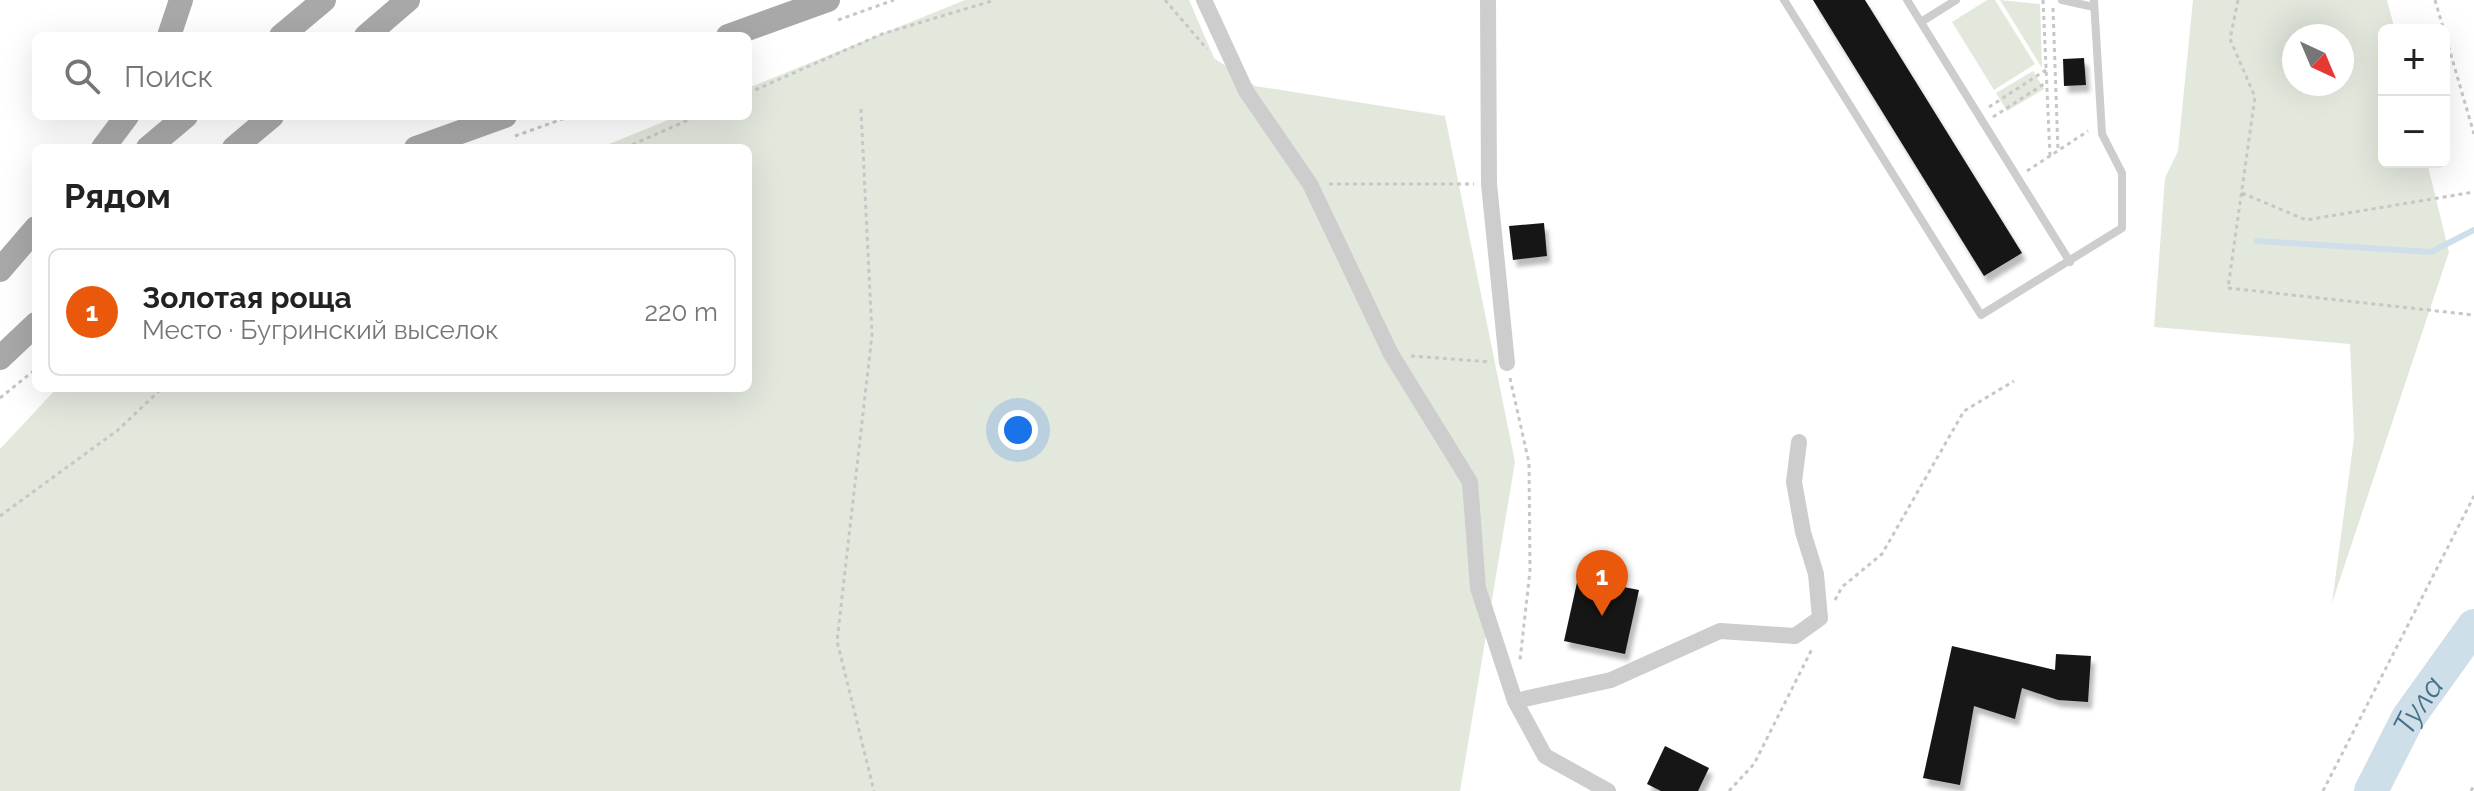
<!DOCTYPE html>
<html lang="ru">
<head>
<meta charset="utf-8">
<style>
  :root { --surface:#fff; --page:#f6f6f6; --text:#222; --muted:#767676; --line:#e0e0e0; --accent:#ea580c }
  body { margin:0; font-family:Raleway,sans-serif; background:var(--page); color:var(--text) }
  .controls { position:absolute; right:24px; top:24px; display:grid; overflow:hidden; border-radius:12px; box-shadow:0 8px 32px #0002 }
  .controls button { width:72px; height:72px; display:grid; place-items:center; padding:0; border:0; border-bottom:2px solid var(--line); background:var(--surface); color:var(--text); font:40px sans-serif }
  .compass { position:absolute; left:2282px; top:24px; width:72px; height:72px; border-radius:50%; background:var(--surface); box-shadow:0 8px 32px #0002; rotate:136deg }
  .you { position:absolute; left:1018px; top:430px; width:28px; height:28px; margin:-20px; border:6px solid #fff; border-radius:50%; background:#1a73e8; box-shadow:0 0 0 12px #1a73e833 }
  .badge { display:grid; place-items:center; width:52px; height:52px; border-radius:50%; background:var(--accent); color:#fff; font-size:26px; font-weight:700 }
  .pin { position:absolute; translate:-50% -66px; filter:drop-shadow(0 2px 4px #0008) }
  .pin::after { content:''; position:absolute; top:42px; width:28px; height:24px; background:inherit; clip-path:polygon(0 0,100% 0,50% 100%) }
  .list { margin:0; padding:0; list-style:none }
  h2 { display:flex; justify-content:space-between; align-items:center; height:104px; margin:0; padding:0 32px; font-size:34px }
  h2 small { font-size:26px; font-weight:400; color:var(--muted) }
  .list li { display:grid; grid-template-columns:52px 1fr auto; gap:24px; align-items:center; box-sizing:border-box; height:128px; margin:0 16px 16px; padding:0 16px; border:2px solid var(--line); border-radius:12px }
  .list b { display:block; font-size:30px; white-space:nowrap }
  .list p { margin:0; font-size:26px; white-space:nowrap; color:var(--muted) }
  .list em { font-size:26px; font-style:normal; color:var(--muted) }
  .icon { flex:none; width:44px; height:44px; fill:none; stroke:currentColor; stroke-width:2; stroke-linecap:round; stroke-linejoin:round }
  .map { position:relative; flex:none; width:2474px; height:791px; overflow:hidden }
  .search { position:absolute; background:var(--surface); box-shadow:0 8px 32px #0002; left:32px; top:32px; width:720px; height:88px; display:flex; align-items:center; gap:20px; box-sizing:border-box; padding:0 28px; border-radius:12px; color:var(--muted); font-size:30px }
  .panel { position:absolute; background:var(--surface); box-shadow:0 8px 32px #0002; left:32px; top:144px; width:720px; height:248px; border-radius:12px }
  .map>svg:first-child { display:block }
</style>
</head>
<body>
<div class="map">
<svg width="2474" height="791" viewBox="0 0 2474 791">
  <defs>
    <filter id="shadow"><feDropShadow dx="4" dy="7" stdDeviation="2" flood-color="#0004"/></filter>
  </defs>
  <rect width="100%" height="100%" fill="#fff"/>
  <path fill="#e3e8dd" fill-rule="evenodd" d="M965,0H1189L1214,58L1255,86L1445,116L1515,462L1460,791H0V449L57,388H748V148H599L678,116H748V88Z
    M1987,0H1995L2035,64L1994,90L1952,22Z
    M2000,0L2040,4L2042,68Z
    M2193,0H2387L2395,30H2384V162H2427L2449,252L2332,603L2354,438L2350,344L2154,327L2165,178L2178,151ZM2294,36H2342V84H2294Z
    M2033,71L2044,89L2007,111L1996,93Z"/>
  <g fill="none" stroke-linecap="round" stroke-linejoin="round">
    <path stroke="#cedfe9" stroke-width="6" d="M2257,241L2431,252L2474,230"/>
    <path stroke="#cedfe9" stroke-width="34" id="s1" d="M2371,791L2408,718L2474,626"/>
  </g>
  <path fill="#171717" filter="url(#shadow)" d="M1813,0H1865L2022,253L1984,276Z
    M2084,58L2086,85L2064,86L2063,59Z
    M1544,223L1547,256L1513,260L1509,226Z
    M1578,578L1639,590L1625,654L1564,641Z
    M1952,646L2055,670L2056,654L2091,656L2088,702L2058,700L2022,688L2015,719L1974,706L1960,785L1923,778Z
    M1665,746L1709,768L1698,791H1661L1647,784Z"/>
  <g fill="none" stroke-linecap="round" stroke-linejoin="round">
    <path stroke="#c7c7c7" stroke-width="3" stroke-dasharray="4 4" stroke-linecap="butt" d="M1165,0L1207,49
      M2043,0L2050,156
      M2238,0L2230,39L2255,97L2228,288L2474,315
      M2435,0L2474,134
      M2053,8L2058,151
      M838,20L894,0
      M748,93L882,34L995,0
      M1989,107L2046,70
      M861,109L872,335L837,641L874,791
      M1993,117L2047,82
      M515,136L571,116
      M625,148L697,116
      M2027,171L2088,131
      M1329,184H1474
      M2242,193L2306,220L2474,192
      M1411,356L1491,362
      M1510,378L1529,463L1530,571L1520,660
      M0,398L36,369
      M0,516L118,430L162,388
      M1835,600L1842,587L1882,554L1964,411L2014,381
      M1729,791L1754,764L1813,647
      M2323,791L2474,496
      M2471,791L2474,785"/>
    <path stroke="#cdcdcd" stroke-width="8" d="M1784,0L1981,315L2122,228V173L2102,134L2094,0
      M1907,0L2070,262
      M2062,0L2094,7
      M1921,22L1956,0"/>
    <path stroke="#cdcdcd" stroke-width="16" d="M1204,0L1246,91L1310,184L1391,354L1470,482L1478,588L1515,701L1545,756L1608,791
      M1488,0L1489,184L1507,363
      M1515,701L1611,680L1720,631L1795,636L1820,618L1816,574L1803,532L1794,482L1799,442"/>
    <path stroke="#a8a8a8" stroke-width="24" d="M169,36L181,0
      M281,36L324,0
      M366,36L408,0
      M728,36L828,0
      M103,148L127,116
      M148,148L186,116
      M234,148L272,116
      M416,148L505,116
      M0,270L36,228
      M0,358L36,324"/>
  </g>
  <g text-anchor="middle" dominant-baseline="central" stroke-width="8" stroke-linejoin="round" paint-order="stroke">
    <g font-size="30" font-style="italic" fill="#477289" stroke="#fff">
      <text stroke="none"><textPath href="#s1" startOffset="98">Тула</textPath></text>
    </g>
  </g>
</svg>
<div class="controls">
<button>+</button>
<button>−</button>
</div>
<svg class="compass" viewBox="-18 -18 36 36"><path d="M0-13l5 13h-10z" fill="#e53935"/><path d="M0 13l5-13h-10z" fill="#767676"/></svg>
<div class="you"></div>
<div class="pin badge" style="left:1602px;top:616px">1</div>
<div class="search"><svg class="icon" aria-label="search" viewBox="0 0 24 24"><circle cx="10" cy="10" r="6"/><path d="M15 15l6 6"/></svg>Поиск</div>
<section class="panel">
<h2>Рядом<small></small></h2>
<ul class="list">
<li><span class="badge">1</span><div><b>Золотая роща</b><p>Место · Бугринский выселок</p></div><em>220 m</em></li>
</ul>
</section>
</div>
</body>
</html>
